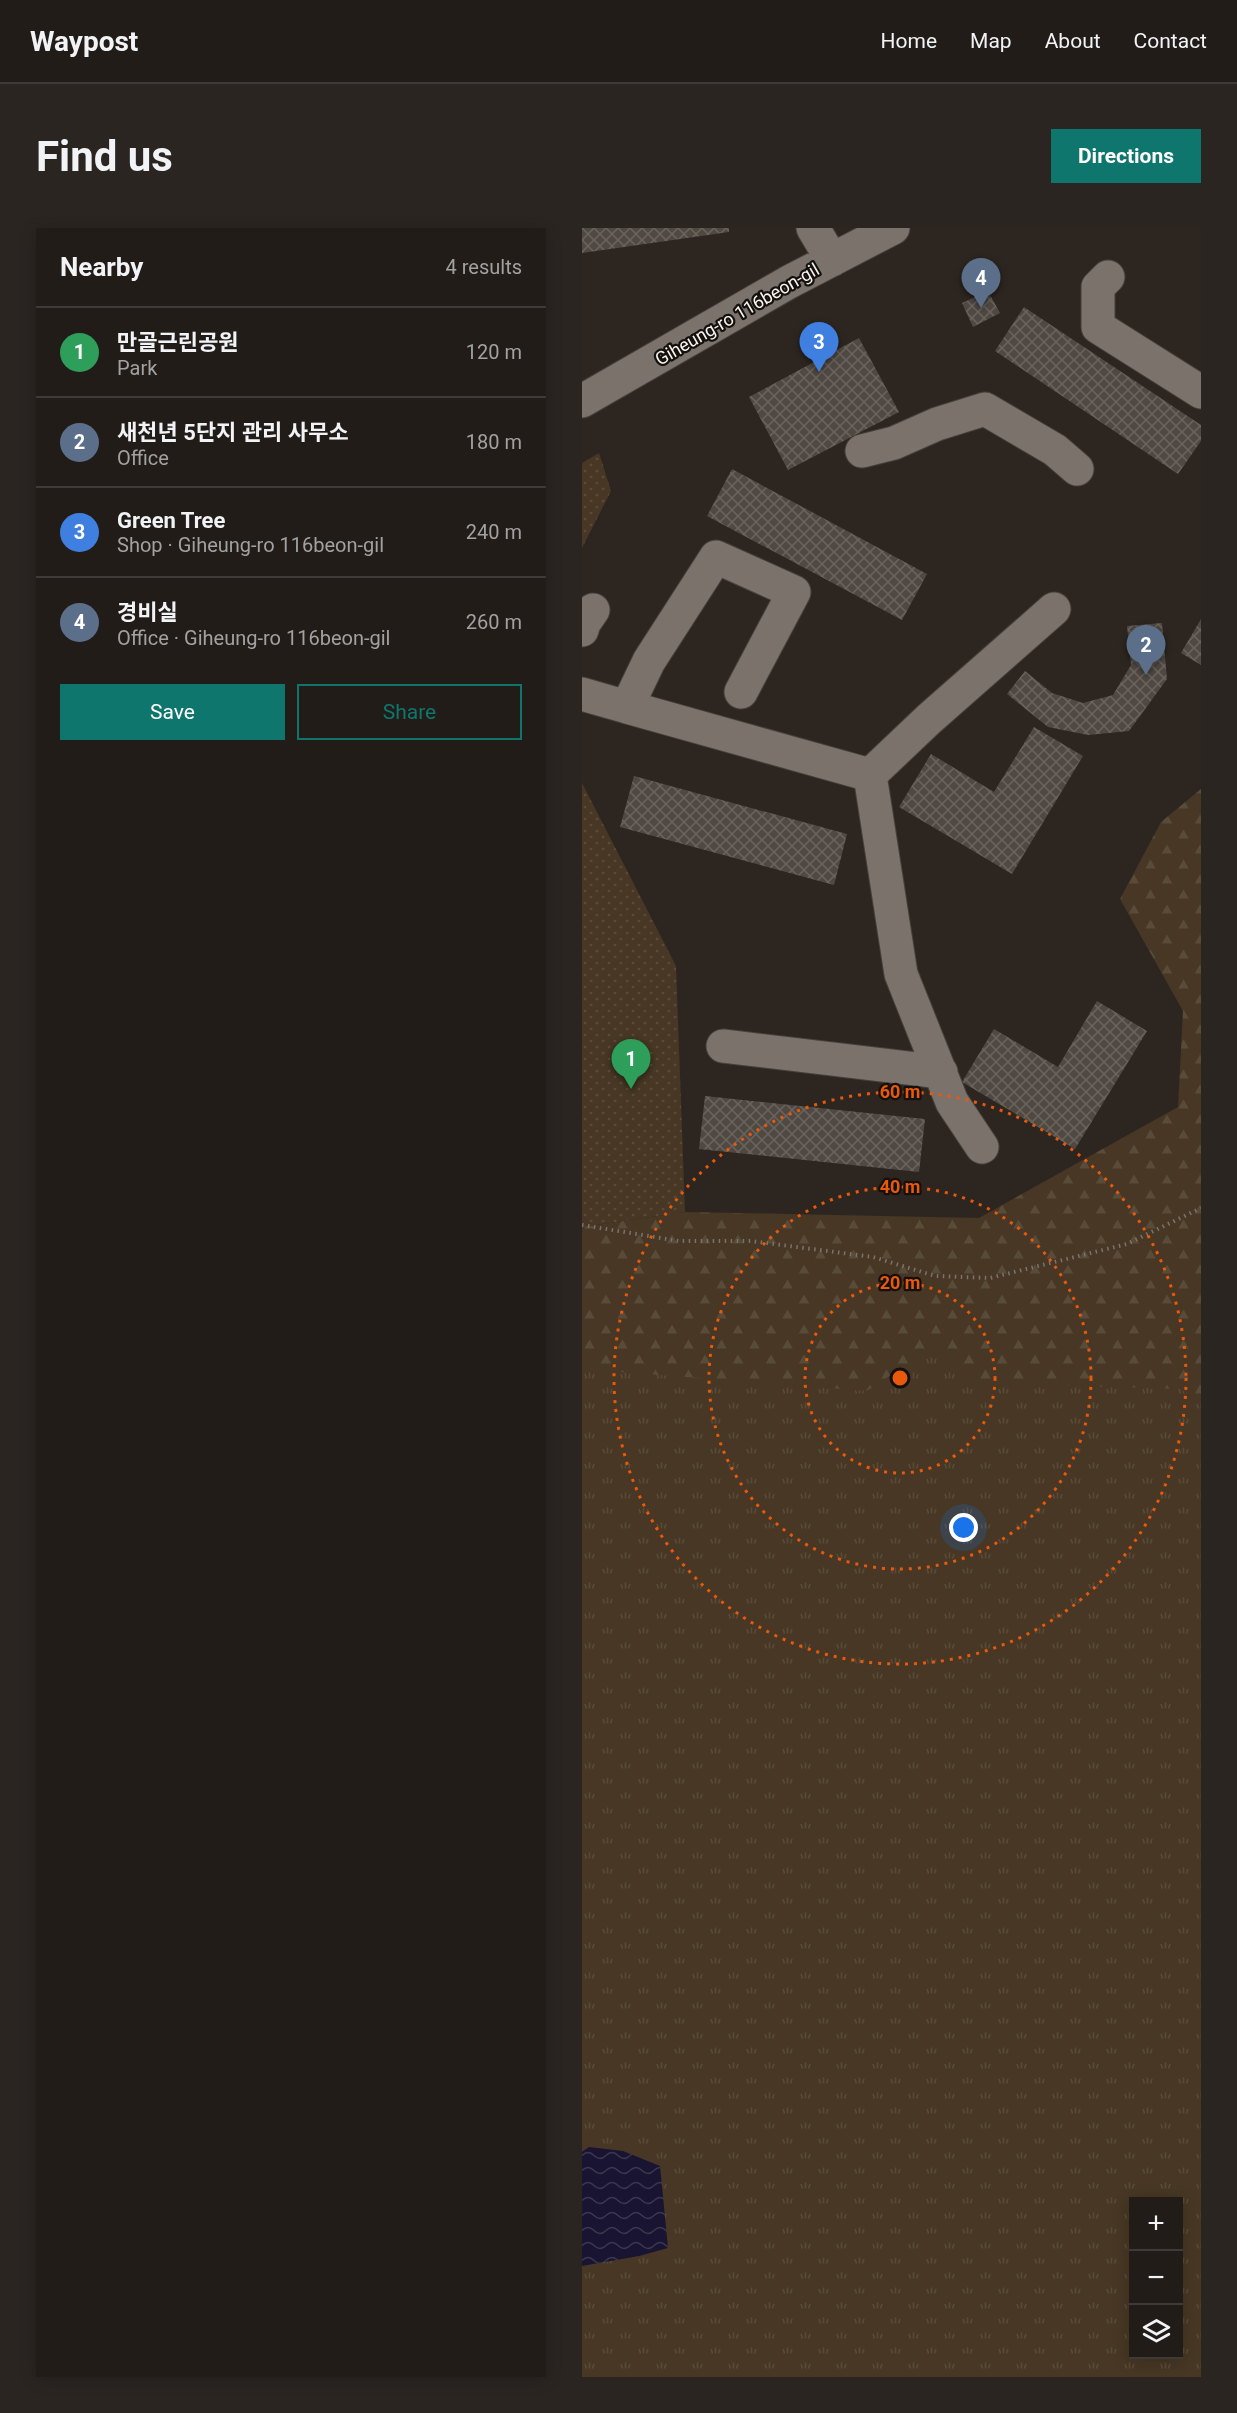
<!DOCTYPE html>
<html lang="en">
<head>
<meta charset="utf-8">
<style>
  :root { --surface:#221c18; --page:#2a2521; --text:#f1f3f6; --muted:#a2a1a2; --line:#3f3a37; --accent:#0f766e }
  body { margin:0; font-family:Roboto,"Noto Sans KR",sans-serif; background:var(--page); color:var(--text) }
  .controls { position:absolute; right:18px; bottom:18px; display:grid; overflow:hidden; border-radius:0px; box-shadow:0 3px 15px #0003 }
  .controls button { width:54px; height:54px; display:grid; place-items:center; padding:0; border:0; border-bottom:2px solid var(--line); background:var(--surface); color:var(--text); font:30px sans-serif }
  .you { position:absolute; left:382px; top:1300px; width:21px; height:21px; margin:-15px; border:4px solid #fff; border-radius:50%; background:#1a73e8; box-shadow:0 0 0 9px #1a73e833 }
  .badge { display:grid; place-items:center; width:39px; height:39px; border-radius:50%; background:var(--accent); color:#fff; font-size:20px; font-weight:700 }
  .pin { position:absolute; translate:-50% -50px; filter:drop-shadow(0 2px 3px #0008) }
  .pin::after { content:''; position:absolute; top:32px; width:21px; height:18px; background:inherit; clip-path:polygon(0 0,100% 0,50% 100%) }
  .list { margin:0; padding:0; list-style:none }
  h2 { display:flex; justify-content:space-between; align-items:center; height:78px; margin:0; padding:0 24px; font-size:26px }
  h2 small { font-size:20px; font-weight:400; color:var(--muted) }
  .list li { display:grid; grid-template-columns:39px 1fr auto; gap:18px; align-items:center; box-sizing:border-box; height:90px; padding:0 24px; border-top:2px solid var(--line) }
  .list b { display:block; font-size:22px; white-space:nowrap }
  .list p { margin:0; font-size:20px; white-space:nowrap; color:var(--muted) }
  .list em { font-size:20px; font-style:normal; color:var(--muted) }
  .actions { display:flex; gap:12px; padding:18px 24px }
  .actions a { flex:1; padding:14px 0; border:2px solid var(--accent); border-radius:0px; text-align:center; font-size:21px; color:var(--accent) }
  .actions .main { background:var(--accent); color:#fff }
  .icon { flex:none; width:33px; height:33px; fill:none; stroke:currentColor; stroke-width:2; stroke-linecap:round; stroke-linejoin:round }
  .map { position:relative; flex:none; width:619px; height:2149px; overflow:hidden; border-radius:0px }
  header { display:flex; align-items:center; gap:36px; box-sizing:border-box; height:84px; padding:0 30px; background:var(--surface); border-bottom:2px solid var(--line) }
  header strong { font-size:28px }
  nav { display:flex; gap:33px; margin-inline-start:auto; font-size:21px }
  .intro { display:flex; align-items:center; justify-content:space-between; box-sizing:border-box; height:144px; padding:0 36px }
  h1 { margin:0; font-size:42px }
  .button { padding:15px 27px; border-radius:0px; background:var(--accent); color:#fff; font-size:21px; font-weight:700 }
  main { display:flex; gap:36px; padding:0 36px }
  aside { flex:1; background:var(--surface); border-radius:0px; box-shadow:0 3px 15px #0003 }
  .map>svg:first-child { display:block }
</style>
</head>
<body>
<header>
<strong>Waypost</strong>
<nav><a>Home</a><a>Map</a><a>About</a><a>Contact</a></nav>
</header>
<div class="intro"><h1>Find us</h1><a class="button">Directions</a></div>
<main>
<aside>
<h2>Nearby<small>4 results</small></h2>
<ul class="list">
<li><span class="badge" style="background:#2e9e5b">1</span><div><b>만골근린공원</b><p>Park</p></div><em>120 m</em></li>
<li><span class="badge" style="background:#5c6f8a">2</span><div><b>새천년 5단지 관리 사무소</b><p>Office</p></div><em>180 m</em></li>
<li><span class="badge" style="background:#3f7fe0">3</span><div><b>Green Tree</b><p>Shop · Giheung-ro 116beon-gil</p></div><em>240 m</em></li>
<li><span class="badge" style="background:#5c6f8a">4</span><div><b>경비실</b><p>Office · Giheung-ro 116beon-gil</p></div><em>260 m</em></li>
</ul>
<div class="actions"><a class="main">Save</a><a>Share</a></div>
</aside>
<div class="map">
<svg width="619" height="2149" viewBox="0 0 619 2149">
  <defs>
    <pattern id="grass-tufts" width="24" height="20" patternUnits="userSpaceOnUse" patternTransform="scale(1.5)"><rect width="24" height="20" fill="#473724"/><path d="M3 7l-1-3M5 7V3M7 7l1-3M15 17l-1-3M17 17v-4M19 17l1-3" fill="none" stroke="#594b39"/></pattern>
    <pattern id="forest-firs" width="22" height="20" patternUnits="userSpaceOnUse" patternTransform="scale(1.5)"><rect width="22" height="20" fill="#473724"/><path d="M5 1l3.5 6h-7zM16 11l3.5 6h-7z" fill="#594b39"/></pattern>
    <pattern id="park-dots" width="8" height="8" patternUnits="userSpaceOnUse" patternTransform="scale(1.5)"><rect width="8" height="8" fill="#473724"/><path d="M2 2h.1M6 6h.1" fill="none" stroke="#594b39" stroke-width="1.8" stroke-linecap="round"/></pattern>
    <pattern id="water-waves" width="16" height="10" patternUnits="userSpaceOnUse" patternTransform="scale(1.5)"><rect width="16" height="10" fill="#181431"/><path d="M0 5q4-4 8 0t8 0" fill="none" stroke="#3a374f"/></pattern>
    <pattern id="building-cross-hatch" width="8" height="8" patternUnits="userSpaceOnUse" patternTransform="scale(1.5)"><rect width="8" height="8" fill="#504942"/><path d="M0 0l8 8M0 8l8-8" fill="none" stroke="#6a645e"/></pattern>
  </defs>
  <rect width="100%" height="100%" fill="#2d2620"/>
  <path fill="url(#grass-tufts)" fill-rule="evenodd" d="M0,1082L619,1104V2149H0ZM552,1974H596V2126H552Z"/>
  <path fill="url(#forest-firs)" d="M619,561V1174L598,1161L405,1155L348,1121L285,1163L0,1141V999L103,984L397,990L596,879L601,783L538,671L579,594Z"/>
  <path fill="url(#park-dots)" d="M17,225L29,263L0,320V235Z
    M0,555L94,738L103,984L0,999Z"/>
  <path fill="url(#water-waves)" d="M7,1919L41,1923L78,1938L86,2020L57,2028L0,2038V1924Z"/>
  <path fill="url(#building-cross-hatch)" d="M0,0H147V4L0,25Z
    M406,63L418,85L391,99L380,75Z
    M442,79L619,197V213L596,246L413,123Z
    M277,110L317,184L206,242L167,169Z
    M150,241L345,346L320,392L125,288Z
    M619,391V437L599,425Z
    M580,395L585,451L547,503L506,507L466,499L425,466L443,443L470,465L501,475L531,467L549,437L545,398Z
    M452,499L501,528L430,646L317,579L349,526L412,564Z
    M52,548L265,606L252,657L38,599Z
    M515,773L565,803L493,921L380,854L412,801L476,839Z
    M123,868L343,891L337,944L117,921Z"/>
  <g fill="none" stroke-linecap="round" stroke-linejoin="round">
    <defs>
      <path id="minor" d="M231,0L250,32
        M526,49L516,59V99L619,164
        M0,173L207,54L311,0
        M280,223L312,215L355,196L403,181L473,222L495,241
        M0,402L2,395L11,382
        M159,464L212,364L134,329L67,433L45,479L288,547L347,491L472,381
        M0,466L45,479
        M288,547L319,746L370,874L400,919
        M141,818L359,844"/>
    </defs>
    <use href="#minor" stroke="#47413c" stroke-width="35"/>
    <path stroke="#7a746e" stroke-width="4" stroke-dasharray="1.5 4.5" stroke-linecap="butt" d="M0,997L97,1013H169L291,1029L353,1048L408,1050L545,1016L619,980"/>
    <use href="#minor" stroke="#7b736b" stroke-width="33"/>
  </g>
  <g fill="none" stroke="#e8590c" stroke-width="3" stroke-dasharray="3 6">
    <circle cx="318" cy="1150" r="95"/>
    <circle cx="318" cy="1150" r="191"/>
    <circle cx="318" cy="1150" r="286"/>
  </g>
  <g text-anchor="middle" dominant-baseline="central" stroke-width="4.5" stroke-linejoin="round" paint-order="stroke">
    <g font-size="18" fill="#f8f3ef" stroke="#13100d">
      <text transform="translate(155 86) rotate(-30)">Giheung-ro 116beon-gil</text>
    </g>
  </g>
  <circle cx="318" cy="1150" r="9" fill="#e8590c" stroke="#13100d" stroke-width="3"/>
  <g font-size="18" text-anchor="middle" font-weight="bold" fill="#e8590c" stroke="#13100d" stroke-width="4.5" stroke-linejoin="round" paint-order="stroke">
    <text x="318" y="870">60 m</text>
    <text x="318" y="965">40 m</text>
    <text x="318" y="1061">20 m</text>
  </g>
</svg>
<div class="controls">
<button>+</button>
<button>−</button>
<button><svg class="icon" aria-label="layers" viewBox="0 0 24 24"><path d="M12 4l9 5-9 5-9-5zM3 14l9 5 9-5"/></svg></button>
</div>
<div class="you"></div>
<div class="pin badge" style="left:49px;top:861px;background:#2e9e5b">1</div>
<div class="pin badge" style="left:564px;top:447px;background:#5c6f8a">2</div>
<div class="pin badge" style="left:237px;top:144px;background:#3f7fe0">3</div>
<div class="pin badge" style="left:399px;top:80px;background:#5c6f8a">4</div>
</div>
</main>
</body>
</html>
